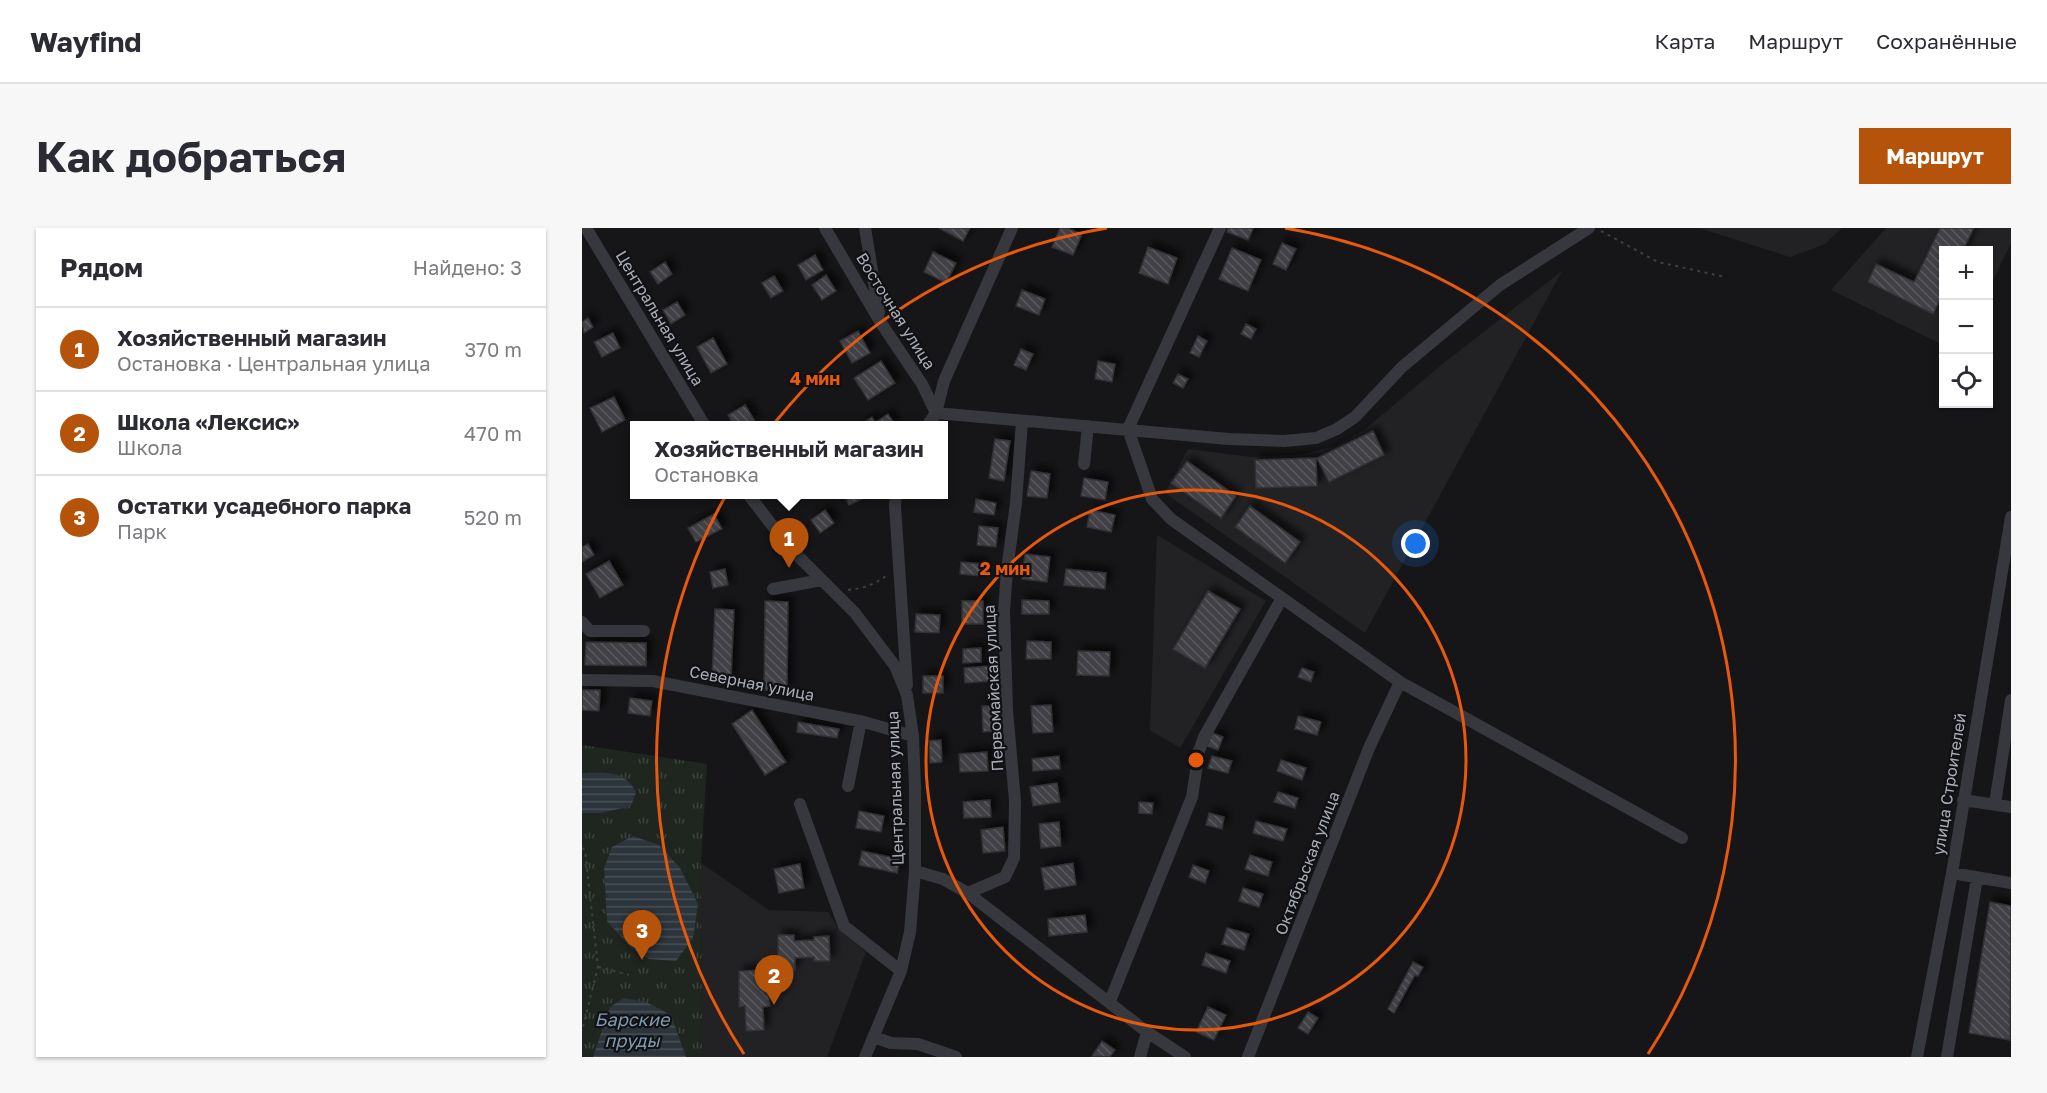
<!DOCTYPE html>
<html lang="ru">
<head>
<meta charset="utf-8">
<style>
  :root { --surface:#fff; --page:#f7f7f7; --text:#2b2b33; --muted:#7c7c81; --line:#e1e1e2; --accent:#b45309 }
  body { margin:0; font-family:"Golos Text",sans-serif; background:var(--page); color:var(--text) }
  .controls { position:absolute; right:18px; top:18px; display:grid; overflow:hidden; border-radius:0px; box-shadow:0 2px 4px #0004 }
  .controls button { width:54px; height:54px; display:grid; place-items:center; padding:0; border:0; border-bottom:2px solid var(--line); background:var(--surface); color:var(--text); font:30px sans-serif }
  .you { position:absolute; left:834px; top:316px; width:21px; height:21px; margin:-15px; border:4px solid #fff; border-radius:50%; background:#1a73e8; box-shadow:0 0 0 9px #1a73e833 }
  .badge { display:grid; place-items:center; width:39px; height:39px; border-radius:50%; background:var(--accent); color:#fff; font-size:20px; font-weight:700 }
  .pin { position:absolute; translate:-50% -50px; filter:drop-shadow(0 2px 3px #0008) }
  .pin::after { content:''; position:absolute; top:32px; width:21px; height:18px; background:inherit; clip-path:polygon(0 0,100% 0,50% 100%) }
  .popup { position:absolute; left:48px; top:193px; width:318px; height:78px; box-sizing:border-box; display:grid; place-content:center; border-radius:0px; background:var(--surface); filter:drop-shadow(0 2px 4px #0005); font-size:20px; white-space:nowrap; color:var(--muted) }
  .popup b { font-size:22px; color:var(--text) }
  .popup::after { content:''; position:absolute; left:50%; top:100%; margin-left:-12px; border:12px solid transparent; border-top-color:var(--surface) }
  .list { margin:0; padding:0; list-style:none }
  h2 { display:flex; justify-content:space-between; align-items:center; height:78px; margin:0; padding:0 24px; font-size:26px }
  h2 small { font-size:20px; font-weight:400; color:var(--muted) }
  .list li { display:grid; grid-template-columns:39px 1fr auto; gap:18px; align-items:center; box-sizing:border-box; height:84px; padding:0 24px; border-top:2px solid var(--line) }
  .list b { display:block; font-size:22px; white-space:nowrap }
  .list p { margin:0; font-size:20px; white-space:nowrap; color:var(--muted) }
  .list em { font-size:20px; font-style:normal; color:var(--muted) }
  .icon { flex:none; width:33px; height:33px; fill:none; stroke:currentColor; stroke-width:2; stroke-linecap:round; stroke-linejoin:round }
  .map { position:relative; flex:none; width:1429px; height:829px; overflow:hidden; border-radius:0px }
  header { display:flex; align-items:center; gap:36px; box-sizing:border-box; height:84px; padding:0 30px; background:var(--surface); border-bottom:2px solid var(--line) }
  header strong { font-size:28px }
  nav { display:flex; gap:33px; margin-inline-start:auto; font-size:21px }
  .intro { display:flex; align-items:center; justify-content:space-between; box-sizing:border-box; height:144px; padding:0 36px }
  h1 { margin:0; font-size:42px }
  .button { padding:15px 27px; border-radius:0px; background:var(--accent); color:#fff; font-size:21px; font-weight:700 }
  main { display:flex; gap:36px; padding:0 36px }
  aside { flex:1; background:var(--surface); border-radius:0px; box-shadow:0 2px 4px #0004 }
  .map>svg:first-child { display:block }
</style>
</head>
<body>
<header>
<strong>Wayfind</strong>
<nav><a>Карта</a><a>Маршрут</a><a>Сохранённые</a></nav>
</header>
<div class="intro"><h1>Как добраться</h1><a class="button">Маршрут</a></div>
<main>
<aside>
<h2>Рядом<small>Найдено: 3</small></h2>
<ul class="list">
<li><span class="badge">1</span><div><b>Хозяйственный магазин</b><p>Остановка · Центральная улица</p></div><em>370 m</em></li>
<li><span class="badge">2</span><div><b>Школа «Лексис»</b><p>Школа</p></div><em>470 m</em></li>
<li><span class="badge">3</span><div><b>Остатки усадебного парка</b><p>Парк</p></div><em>520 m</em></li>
</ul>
</aside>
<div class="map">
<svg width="1429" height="829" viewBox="0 0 1429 829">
  <defs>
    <pattern id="grass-tufts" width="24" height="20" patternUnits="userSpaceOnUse" patternTransform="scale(1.5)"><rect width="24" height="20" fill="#1e261f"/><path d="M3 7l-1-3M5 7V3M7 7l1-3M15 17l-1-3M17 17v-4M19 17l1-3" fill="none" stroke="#3c433d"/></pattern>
    <pattern id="water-rules" width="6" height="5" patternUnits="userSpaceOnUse" patternTransform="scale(1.5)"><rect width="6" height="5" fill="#2c353c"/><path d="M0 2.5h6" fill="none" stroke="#485056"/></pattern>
    <pattern id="building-back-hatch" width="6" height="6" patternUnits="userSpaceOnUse" patternTransform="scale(1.5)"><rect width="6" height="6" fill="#404145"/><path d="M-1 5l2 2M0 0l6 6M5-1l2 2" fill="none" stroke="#595a5e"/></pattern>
    <filter id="shadow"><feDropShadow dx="5.5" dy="-5.5" stdDeviation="3" flood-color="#0009"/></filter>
  </defs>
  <rect width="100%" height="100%" fill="#161618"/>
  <path fill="#222225" d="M1117,0H1260L1243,16L1208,29Z
    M1304,0H1429V15L1407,61L1406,22H1362L1361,117L1249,62Z
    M980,43L783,405L583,265L606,221L669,229L721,226L753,218L782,202L863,134Z
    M575,307L684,373L598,520L568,502Z
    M119,635L187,682L246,684L257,701L284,724L245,829H120Z"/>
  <path fill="url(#grass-tufts)" d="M0,517L125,536L119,635L120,829H0Z"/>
  <path fill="url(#water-rules)" d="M0,545C23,545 42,541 54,564L49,578L19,585H0Z
    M51,608L77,617L98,640L116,676L111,710L94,733L67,731L49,720L25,693L22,640L30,619Z
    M42,770L64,774L89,787L104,829H11L28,779Z"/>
  <path fill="url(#building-back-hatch)" stroke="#303034" stroke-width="1.5" filter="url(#shadow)" d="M357,0H388L381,13Z
    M478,0H485L500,6L491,27L470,19Z
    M646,0H669L671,1L666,12L645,4Z
    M1358,0H1392L1381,22H1362V64L1351,86L1286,54L1294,36L1332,54Z
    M700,15L714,21L704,42L691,36Z
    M566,19L595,30L586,56L557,45Z
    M650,20L679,32L666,63L637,51Z
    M351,24L374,35L364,55L342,44Z
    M233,27L241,42L224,52L216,37Z
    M83,34L90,46L76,56L68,44Z
    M244,47L254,63L240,72L230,57Z
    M192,48L201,63L189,70L180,55Z
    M440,62L463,71L457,87L434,78Z
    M95,74L103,87L89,96L81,82Z
    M6,90L11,99L2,105L0,94Z
    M664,96L674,101L669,111L659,106Z
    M276,103L288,125L270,135L258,113Z
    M31,105L38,120L20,129L12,114Z
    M616,108L625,113L617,129L608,125Z
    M131,110L145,136L129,145L115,119Z
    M439,121L451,126L444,142L432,137Z
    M299,133L313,155L286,172L272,150Z
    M516,133L533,136L530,154L513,151Z
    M596,146L606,151L601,160L591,155Z
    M32,169L43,192L20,204L8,180Z
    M163,177L173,193L164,198H152L146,187Z
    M306,186L314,198H296L294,194Z
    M290,189L295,198H278V197Z
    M791,203L802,227L747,254L735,230Z
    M413,211L428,213L422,253L407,250Z
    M734,230L735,258L674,260L673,232Z
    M605,233L654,268L639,290L589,255Z
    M449,243L468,246L465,270L445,268Z
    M502,250L526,254L523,272L499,268Z
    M262,266H291L267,277Z
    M394,271L414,275L412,287L392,284Z
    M668,278L718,314L703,335L653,299Z
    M243,282L252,295L238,305L229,292Z
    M508,282L533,287L529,304L505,299Z
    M132,286L140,301L114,314L106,300Z
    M397,298L416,300L414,319L395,317Z
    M6,316L12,327L0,334V319Z
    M443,326L468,329L465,354L440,351Z
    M27,333L41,357L18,370L4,346Z
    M379,334L401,336L400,348L378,346Z
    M143,341L146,357L131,360L128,344Z
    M484,341L524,345L523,361L482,357Z
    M626,363L658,381L623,440L591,421Z
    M440,372L467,373V386H440Z
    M183,373L206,374L205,462H182Z
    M380,373H401V396H380Z
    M133,381L152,382L149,451L130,450Z
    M334,386L358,387L357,405L333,404Z
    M445,413L469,414V431H444Z
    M4,414L64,415V438L3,437Z
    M399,420V434L381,435V421Z
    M496,423L528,424L527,448L495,447Z
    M408,438L409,453L383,455L382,440Z
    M720,440L732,444L729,454L716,449Z
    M341,448H361V465H341Z
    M0,462H18L17,483L0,482Z
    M48,470L70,473L68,488L46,485Z
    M469,477L471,504L451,505L449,478Z
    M400,478H414L415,503L401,504Z
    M170,482L204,534L183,547L150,496Z
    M716,488L739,494L735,507L713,501Z
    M216,494L257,501L255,510L215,504Z
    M630,505L641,509L636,522L625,518Z
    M359,512L360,534L348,535L347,513Z
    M405,524L406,543L378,544L377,526Z
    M477,528L478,541L451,543L450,531Z
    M630,528L650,533L646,545L626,540Z
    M699,532L724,540L720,552L695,543Z
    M475,555L478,574L451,578L448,559Z
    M696,564L716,570L713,580L692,574Z
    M408,572L409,589L382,590L381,574Z
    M557,574L571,575L570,586L557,585Z
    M277,583L302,588L299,604L274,600Z
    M627,585L642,589L640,601L624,597Z
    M674,593L705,601L701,613L671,605Z
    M477,594L479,618L459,620L457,596Z
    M421,599L423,623L401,625L399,602Z
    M280,623L318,631L315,645L277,637Z
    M668,627L690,634L686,648L663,641Z
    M491,635L494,657L463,662L459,640Z
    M218,636L222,660L197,665L192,641Z
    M611,637L627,643L623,655L607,649Z
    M661,660L681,666L677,679L657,673Z
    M1408,674L1429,678L1428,812L1387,805Z
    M503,687L505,704L467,708L466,691Z
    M645,700L667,706L662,722L640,716Z
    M196,707H212V713L232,712V709L247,708L248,733H232V729L213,730V742L200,744L197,749L196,767L187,768L188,778L181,779L182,802L164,803L163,778L157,779V743L188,742V746H191L194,739L199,737L198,734H196Z
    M624,725L648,733L644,745L620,737Z
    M831,734L841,739L836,748L833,747L812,785L806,781Z
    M626,779L644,787L632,812L614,804Z
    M726,784L736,790L726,806L716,800Z
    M520,813L533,822L528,829L510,828Z"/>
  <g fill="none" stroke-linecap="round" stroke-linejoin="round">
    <path stroke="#3d3f44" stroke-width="2" stroke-dasharray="3 4.5" stroke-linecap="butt" d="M1019,3L1076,34L1143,49
      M266,362C283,360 295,356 307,345
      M0,620L3,622L16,739L0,803
      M16,739L47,747"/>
    <path stroke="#37383d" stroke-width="12" d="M4,0L123,198
      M243,0L299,95L340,156L354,185
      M283,0L297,85
      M354,185L647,211L702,213L734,210L755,201L773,189L820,139L918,57L1007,0
      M345,198L354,185L362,153L430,0
      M546,201L570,271L589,291L818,454L1100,610
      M546,201L638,0
      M502,236L506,198
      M166,266L206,318L273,385L313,438L325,467L331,508L333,559V643L328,704L319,743L283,829
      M314,266L313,278L325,457
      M191,361L240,352
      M0,394L8,403H62
      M0,452L71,453L282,494L331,508
      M266,558L279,493
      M1381,572L1429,579
      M218,576L262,698L319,743
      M1413,576L1429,472
      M333,643L361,651L386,665L565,804L603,829
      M1370,645L1429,655
      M386,665L423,649L432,630L433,573L425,482L422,383L425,342L434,275L440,193
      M528,773L610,569L617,523L622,509L700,370
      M292,809L309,815L336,816L374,829
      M558,829L565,804
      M666,829L787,520L818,454
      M1335,829L1370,645L1429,289
      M1365,829L1395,650"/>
  </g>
  <g fill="none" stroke="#e8590c" stroke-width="3">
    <circle cx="614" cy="532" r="270"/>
    <path d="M162 826A539 539 0 0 1 525 0M703 0A539 539 0 0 1 1066 826"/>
  </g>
  <g text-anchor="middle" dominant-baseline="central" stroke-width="4.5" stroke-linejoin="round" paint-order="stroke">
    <g font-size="16" fill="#a8adb8" stroke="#111113">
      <text transform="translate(314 83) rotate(58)">Восточная улица</text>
      <text transform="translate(78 90) rotate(59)">Центральная улица</text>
      <text transform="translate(170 455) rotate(11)">Северная улица</text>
      <text transform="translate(411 460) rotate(-93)">Первомайская улица</text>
      <text transform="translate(1367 556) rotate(-81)">улица Строителей</text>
      <text transform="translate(313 560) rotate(-92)">Центральная улица</text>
      <text transform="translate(725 635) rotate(-69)">Октябрьская улица</text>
    </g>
    <g font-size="18" font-style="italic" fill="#7f9bb3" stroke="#111113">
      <text x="50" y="791">Барские<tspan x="50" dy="21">пруды</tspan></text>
    </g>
  </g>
  <circle cx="614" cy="532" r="9" fill="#e8590c" stroke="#111113" stroke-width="3"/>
  <g font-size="18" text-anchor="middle" font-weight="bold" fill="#e8590c" stroke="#111113" stroke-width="4.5" stroke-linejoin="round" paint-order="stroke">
    <text x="233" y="157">4 мин</text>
    <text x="423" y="347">2 мин</text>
  </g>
</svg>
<div class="controls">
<button>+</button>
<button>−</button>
<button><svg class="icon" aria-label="locate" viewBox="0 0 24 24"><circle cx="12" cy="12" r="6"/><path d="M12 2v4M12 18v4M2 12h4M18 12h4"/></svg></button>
</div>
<div class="you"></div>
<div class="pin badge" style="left:207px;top:340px">1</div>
<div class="popup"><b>Хозяйственный магазин</b>Остановка</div>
<div class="pin badge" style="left:192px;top:777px">2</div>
<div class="pin badge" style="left:60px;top:732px">3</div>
</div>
</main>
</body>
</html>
